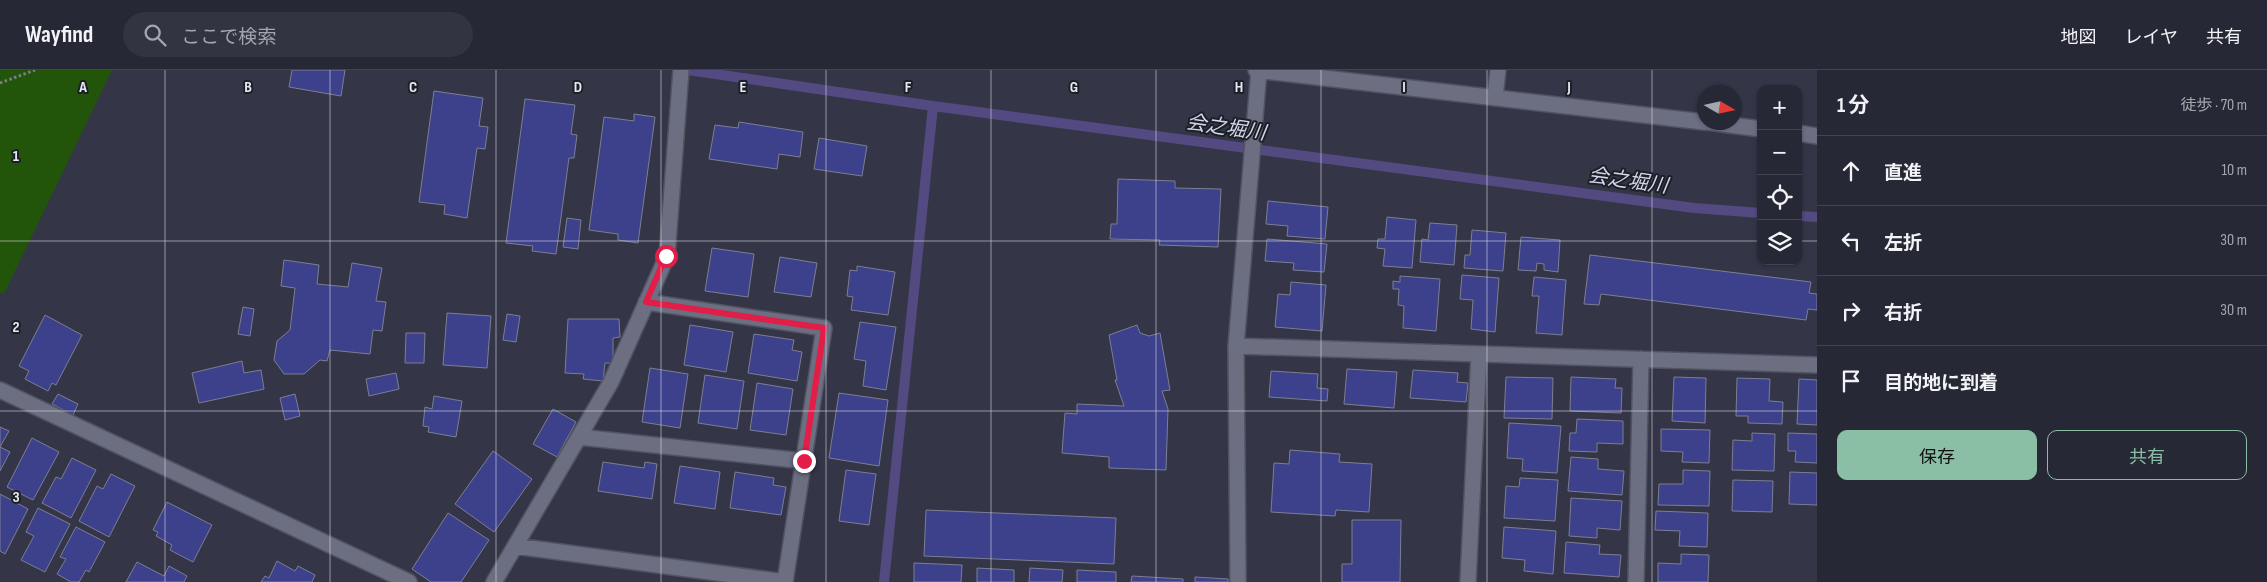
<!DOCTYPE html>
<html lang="ja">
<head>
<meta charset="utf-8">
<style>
  :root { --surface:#272835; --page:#333441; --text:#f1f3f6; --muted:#a4a6ad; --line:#434450; --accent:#8abfa5 }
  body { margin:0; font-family:"Sofia Sans Condensed","Noto Sans JP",sans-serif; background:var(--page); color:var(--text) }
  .controls { position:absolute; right:15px; top:15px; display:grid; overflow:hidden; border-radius:10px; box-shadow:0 1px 4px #0004 }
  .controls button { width:45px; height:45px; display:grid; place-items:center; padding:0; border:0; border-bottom:1px solid var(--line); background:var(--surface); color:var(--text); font:25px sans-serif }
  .compass { position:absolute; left:1697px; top:15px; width:45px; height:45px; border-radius:50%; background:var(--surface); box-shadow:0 1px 4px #0004; rotate:99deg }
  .stop { position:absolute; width:15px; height:15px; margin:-11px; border:4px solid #e11d48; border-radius:50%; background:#fff }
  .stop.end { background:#e11d48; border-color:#fff; box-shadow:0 1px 5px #0008 }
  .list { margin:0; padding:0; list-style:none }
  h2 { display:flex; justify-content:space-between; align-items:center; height:65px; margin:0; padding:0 20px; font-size:21px }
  h2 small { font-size:16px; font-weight:400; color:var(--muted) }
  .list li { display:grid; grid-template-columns:32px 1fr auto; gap:15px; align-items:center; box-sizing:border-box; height:70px; padding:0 20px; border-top:1px solid var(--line) }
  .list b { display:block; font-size:19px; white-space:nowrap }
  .list em { font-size:16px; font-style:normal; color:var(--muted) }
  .actions { display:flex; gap:10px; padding:15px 20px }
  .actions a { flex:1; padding:11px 0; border:1px solid var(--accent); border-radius:10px; text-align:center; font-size:18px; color:var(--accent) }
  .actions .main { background:var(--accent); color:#111 }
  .icon { flex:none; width:28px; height:28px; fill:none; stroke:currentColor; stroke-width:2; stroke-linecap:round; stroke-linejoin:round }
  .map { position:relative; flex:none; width:1817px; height:512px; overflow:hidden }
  header { display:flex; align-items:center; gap:30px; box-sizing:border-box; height:70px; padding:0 25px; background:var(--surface); border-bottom:1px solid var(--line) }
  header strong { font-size:24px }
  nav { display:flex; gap:28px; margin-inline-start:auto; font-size:18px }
  .search { width:350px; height:45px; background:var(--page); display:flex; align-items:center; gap:12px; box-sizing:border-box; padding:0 18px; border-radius:28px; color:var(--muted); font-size:19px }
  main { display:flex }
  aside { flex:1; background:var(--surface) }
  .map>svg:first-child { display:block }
</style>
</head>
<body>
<header>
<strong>Wayfind</strong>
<div class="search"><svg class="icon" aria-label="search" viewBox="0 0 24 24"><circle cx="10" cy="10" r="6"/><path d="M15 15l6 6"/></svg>ここで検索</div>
<nav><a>地図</a><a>レイヤ</a><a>共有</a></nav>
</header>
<main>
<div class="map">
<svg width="1817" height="512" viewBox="0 0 1817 512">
  <rect width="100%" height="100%" fill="#343647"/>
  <path fill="#225409" d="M0,0H112L4,224L0,222Z"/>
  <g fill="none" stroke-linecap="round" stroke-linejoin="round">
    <path stroke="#534a81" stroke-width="10" d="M688,0L933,36L1694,138L1761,143
      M1798,146L1817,147
      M884,512L933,36"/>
  </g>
  <path fill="#3d408b" stroke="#7c7f91" d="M292,0H345L341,26L289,17Z
    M434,21L483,28L479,56L488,57L485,79L477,78L467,148L444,144L445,135L419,132Z
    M525,29L575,35L571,64L577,65L574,88H569L556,184L532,181L533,176L506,173Z
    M634,44L655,47L638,173L618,170V164L589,160L604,47L634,51Z
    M739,52L803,62L800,87L779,84L777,99L709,89L715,55L738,58Z
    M819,68L867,76L862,106L814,99Z
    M1118,109L1175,111V118L1221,119L1218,177L1159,175L1160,170L1110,169L1111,154H1117Z
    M1268,131L1328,137L1325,169L1287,166L1288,156L1266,154Z
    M1387,147L1416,150L1412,198L1383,196L1385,179L1377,178L1378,169H1385Z
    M567,148L581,150L578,179L563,177Z
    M1430,153L1457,155L1454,195L1420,192L1422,169L1428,170Z
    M1472,160L1506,163L1503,201L1464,198L1465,185H1470Z
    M1521,167L1560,170L1558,202L1544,200V194L1537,193L1536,201L1518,200Z
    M1267,169L1327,174L1324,202L1293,200L1294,193L1265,191Z
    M712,178L754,184L748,227L705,221Z
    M1590,185L1811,212L1809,223L1817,224V240L1808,239L1806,250L1601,224L1599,235L1584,234Z
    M780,187L817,193L811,227L774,222Z
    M284,190L319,195L317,214L348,217L352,193L382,198L376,231L386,232L382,261L373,260L370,284L330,280L327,291L320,290L304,304H284L274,290L277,271L290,260L295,218L281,216Z
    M857,196L895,202L888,245L851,240L853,227L847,226L850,200L857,201Z
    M1462,205L1499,208L1495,262L1471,259L1473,230L1460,229Z
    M1400,206L1440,209L1436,261L1403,258L1404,236L1398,235L1399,219H1393V211L1400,212Z
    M1534,207L1566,210L1562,265L1536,263L1539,226H1532Z
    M1291,212L1326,215L1322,261L1275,257L1278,224L1290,225Z
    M243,237L254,239L250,266L238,264Z
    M447,243L491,246L487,298L443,295Z
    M507,244L520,246L516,272L503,270Z
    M45,245L82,265L56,315L52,313L48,321L25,309L29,301L19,296Z
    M568,249H619L620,267L613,268V293H605L603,311L583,309L584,304L565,303Z
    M860,252L896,257L886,320L863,316L866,291L854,289Z
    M690,255L733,262L726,302L684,295Z
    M1137,255L1140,263L1149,266L1160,263L1170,320L1162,321L1168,339L1166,400L1109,398V387L1062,383L1065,343L1077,344V334L1124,336L1115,310H1117L1109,265Z
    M406,263H425L424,293H405Z
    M754,264L794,270L792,280L802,282L797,311L748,303Z
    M242,291L244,303L261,300L264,319L199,333L192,303Z
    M650,298L688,304L680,358L642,352Z
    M1347,299L1397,302L1394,338L1344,334Z
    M1413,300L1458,303L1457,312L1468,313L1466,332L1410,328Z
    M1271,301L1318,304L1317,318L1328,319L1327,331L1269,327Z
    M396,303L399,319L369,326L366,309Z
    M705,305L744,311L737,359L698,353Z
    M1506,307L1553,308L1552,349L1504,348Z
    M1571,307L1616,309L1615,318H1622L1621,343L1570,341Z
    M1674,307L1706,308L1705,353L1672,351Z
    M1737,308L1770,309L1769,331L1783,332L1782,354L1748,353V346H1736Z
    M1799,309L1817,310V355L1797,354Z
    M757,313L793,319L786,365L750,360Z
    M839,323L888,330L879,396L829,388Z
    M58,324L78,334L73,345L52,334Z
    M295,324L300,346L285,350L280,328Z
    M434,326L462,331L456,367L428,362L429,357L423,356L425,337L432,339Z
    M553,339L576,352L557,387L533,374Z
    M1577,349L1623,351V374L1597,373V382L1569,381L1570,363H1576Z
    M1509,353L1561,356L1557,403L1522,401L1523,389L1507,388Z
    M0,357L9,361L0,377L10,382L0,401Z
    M1661,359L1710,360L1709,393L1682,392L1683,382L1661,381Z
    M1752,363L1775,364L1774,401L1732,400L1733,370L1752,371Z
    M1788,363L1817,364V393L1795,392L1796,381H1788Z
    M32,368L59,382L33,430L7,417Z
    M1290,380L1340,384L1339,392L1372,394L1369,442L1336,440L1335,446L1271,442L1274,393L1289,394Z
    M493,381L532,409L494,462L455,434Z
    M1571,387L1598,389V399L1624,401L1622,425L1568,421Z
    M72,388L96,400L71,448L42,433L56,407L61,409Z
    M603,392L644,398L645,392L657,394L652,429L598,421Z
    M680,396L720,402L715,439L674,433Z
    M846,400L876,404L869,455L839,451Z
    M1683,400L1710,401L1709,436L1658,435L1659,414H1683Z
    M735,402L774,408L773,415L786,417L781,445L730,438Z
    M1790,402L1817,403V435L1789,434Z
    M111,404L135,416L109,467L79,451L97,416L103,419Z
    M1520,408L1558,410L1555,451L1504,448L1506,416L1519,417Z
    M1733,410L1773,411L1772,442L1732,441Z
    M0,424L28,439L5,484L0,481Z
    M1571,428L1622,431L1620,460L1597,458V468L1569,466Z
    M167,432L212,455L193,492L170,480L172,475L156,466L158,462L153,460Z
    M38,438L70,454L45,502L21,490L34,466L26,462Z
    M926,440L1116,448L1114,494L924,486Z
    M1656,441L1708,443L1707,477L1679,476L1680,461L1655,460Z
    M448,443L489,470L461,512H431L412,499Z
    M1352,450H1401L1400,512H1342V494H1352Z
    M76,457L105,472L89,502L86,500L79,512H71L57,504L66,489L60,487Z
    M1504,457L1556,461L1553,504L1524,501L1525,490L1502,488Z
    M1566,472L1600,475L1599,484L1621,485L1619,507L1564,503Z
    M1681,484L1709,485L1708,512H1658V493L1681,494Z
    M277,491L295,501L298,496L315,505L312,512H261L265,506L269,508Z
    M137,492L164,506L169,496L187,506L184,512H126Z
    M914,493L962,495L961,512H914Z
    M977,498L1014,500V512H977Z
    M1030,498L1063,500L1062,512H1029Z
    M1077,500L1116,502V512H1077Z
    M1132,506L1183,509V512H1131Z
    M1195,507L1228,509V512H1195Z"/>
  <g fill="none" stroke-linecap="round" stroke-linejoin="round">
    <defs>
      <path id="minor" d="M1256,0L1704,52
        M1495,27L1498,0
        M1707,52L1761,59
        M1798,63L1817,66
        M1236,276L1817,295
        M0,320L409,512
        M579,367L804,391
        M515,476L785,512L824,258L646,232
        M494,512L611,312L667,186L681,0
        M1238,512L1236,276L1259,0
        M1468,512L1479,284
        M1636,512L1641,289"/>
    </defs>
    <use href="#minor" stroke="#515360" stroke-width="18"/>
    <path stroke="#7a7c8a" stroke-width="3" stroke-dasharray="2.5 2.5" stroke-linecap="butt" d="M0,13L35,0"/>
    <use href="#minor" stroke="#6c6f82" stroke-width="15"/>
  </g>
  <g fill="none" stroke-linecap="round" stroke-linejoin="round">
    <path stroke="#e11d48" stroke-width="6" d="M666,186L646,232L824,258L804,391"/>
  </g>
  <path fill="none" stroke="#e6e8f2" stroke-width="1" stroke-opacity="0.55" d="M165,0V512M330,0V512M496,0V512M661,0V512M826,0V512M991,0V512M1156,0V512M1321,0V512M1487,0V512M1652,0V512M0,171H1761M1798,171H1817M0,341H1817"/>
  <g text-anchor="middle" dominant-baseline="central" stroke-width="4" stroke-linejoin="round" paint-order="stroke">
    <g font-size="20" font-style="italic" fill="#d3d6ec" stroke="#1d1f26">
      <text transform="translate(1226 58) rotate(8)">会之堀川</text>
      <text transform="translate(1628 111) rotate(8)">会之堀川</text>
    </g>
  </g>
  <g font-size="16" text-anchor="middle" font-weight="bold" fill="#e6e8f2" stroke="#1d1f26" stroke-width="4" stroke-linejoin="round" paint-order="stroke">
    <text x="83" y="22">A</text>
    <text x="248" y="22">B</text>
    <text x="413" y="22">C</text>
    <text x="578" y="22">D</text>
    <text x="743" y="22">E</text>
    <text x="908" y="22">F</text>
    <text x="1074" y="22">G</text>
    <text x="1239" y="22">H</text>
    <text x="1404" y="22">I</text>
    <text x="1569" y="22">J</text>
    <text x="16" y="91">1</text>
    <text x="16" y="262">2</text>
    <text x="16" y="432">3</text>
  </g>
</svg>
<div class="controls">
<button>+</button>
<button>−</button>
<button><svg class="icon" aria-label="locate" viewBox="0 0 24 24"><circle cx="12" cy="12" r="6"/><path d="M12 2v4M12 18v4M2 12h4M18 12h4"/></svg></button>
<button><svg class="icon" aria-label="layers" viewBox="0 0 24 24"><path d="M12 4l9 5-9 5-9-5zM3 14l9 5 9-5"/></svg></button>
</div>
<svg class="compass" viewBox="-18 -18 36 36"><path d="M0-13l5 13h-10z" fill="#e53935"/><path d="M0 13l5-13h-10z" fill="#a4a6ad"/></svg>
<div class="stop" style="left:666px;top:186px"></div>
<div class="stop end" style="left:804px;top:391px"></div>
</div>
<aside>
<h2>1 分<small>徒歩 · 70 m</small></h2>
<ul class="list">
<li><svg class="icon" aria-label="ahead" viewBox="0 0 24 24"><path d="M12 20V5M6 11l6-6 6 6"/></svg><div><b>直進</b></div><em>10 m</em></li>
<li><svg class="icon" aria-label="left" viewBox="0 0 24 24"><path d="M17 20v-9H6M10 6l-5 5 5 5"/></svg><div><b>左折</b></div><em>30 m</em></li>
<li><svg class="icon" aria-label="right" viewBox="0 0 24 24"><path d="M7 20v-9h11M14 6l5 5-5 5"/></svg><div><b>右折</b></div><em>30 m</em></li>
<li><svg class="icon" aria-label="arrive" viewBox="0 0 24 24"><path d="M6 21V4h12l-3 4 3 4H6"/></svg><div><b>目的地に到着</b></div></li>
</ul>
<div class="actions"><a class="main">保存</a><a>共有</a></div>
</aside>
</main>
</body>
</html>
